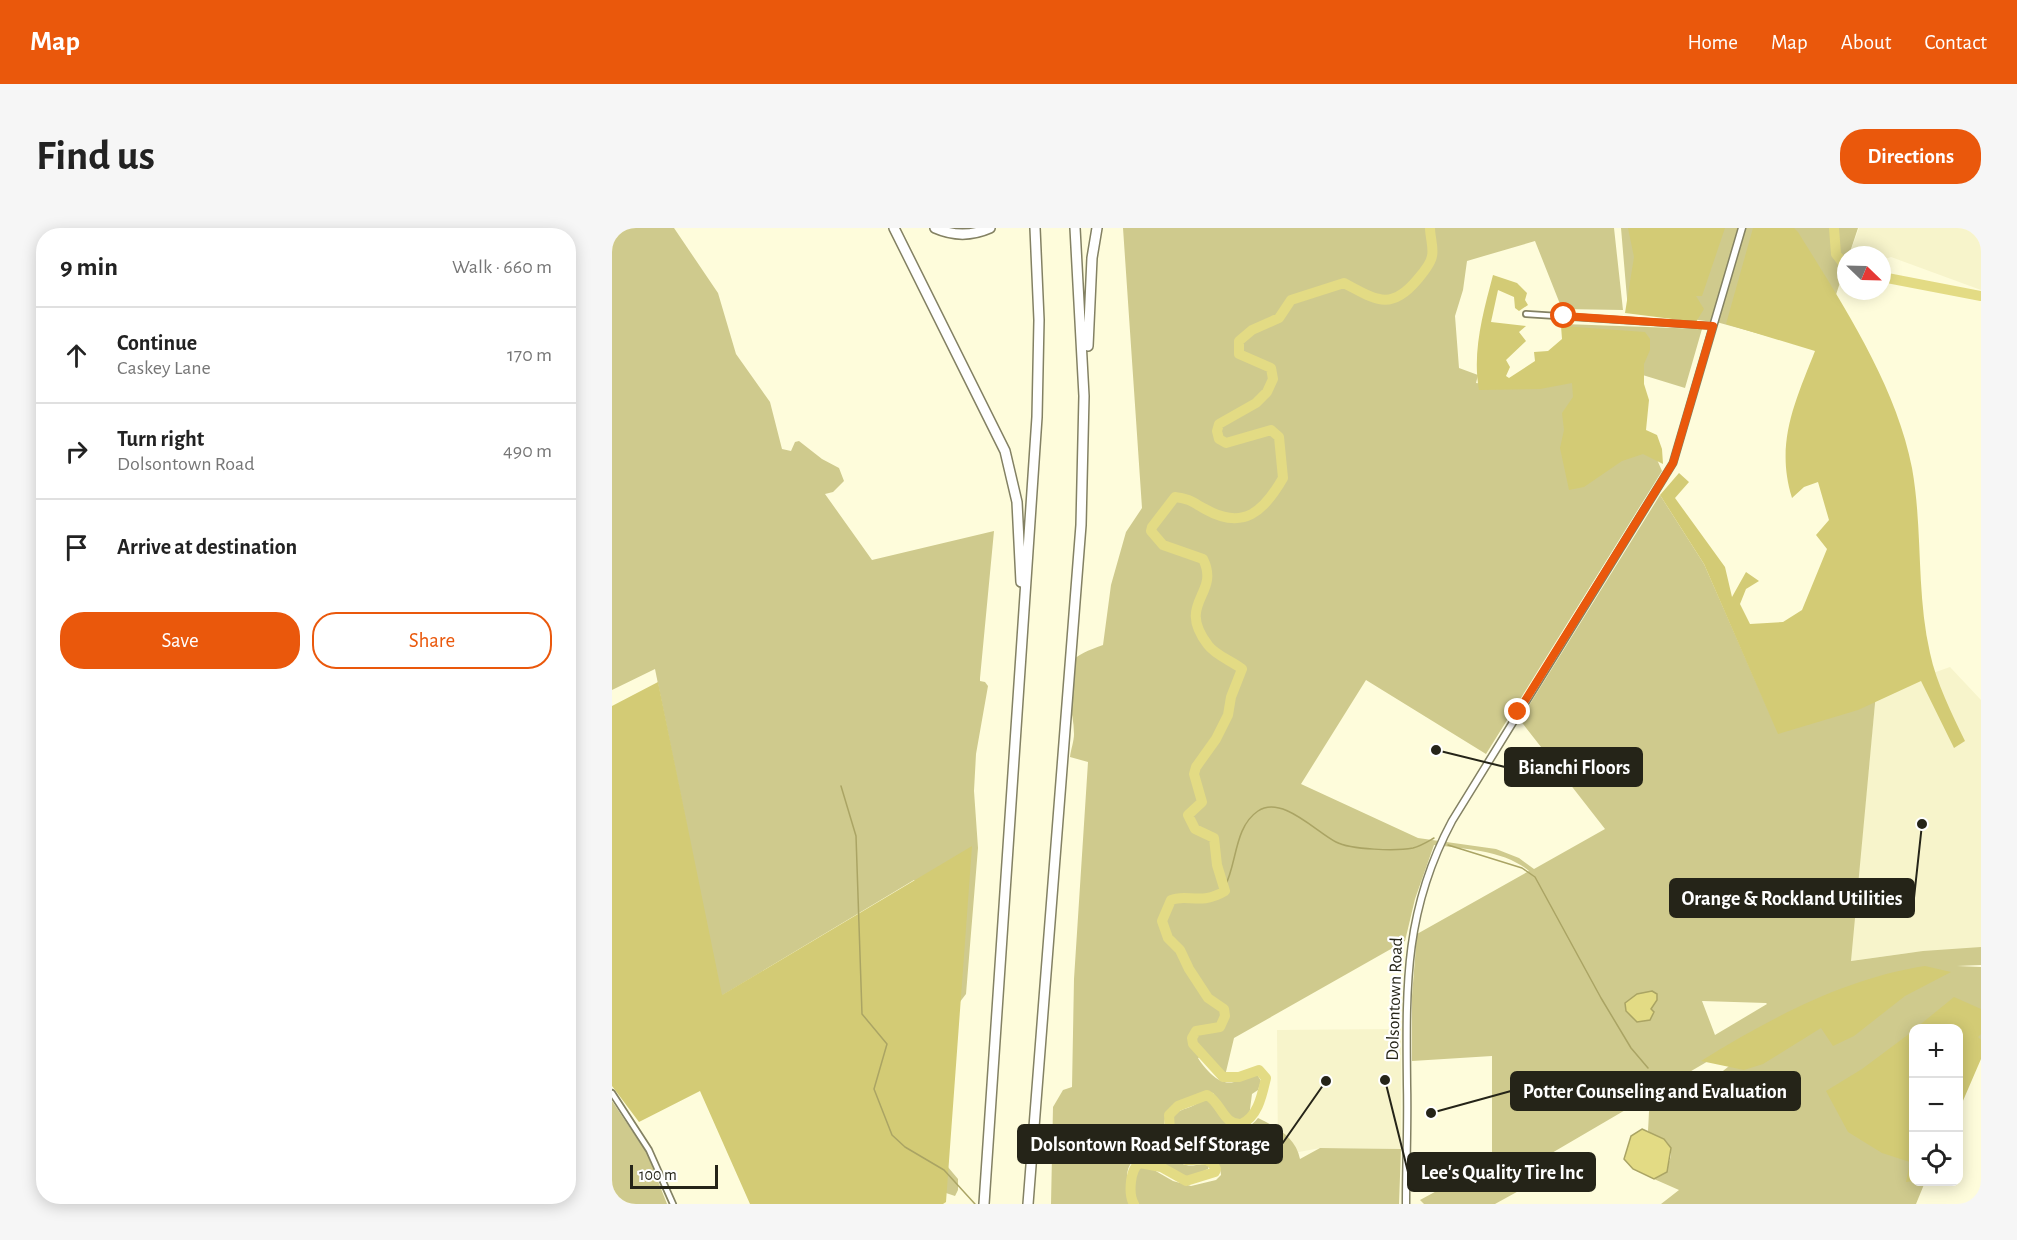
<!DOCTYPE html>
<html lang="en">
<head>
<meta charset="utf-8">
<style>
  :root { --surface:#fff; --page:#f6f6f6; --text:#222; --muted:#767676; --line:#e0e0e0; --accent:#ea580c }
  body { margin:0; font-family:"Alegreya Sans",sans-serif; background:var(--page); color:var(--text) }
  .controls { position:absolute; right:18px; bottom:18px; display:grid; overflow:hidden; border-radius:12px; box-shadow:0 3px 15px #0003 }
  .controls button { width:54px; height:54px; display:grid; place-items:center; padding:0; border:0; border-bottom:2px solid var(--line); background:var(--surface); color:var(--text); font:30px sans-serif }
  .compass { position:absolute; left:1225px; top:18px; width:54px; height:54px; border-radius:50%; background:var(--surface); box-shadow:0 3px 15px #0003; rotate:113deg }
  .scale { position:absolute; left:18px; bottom:15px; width:88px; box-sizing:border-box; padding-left:6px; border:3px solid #252418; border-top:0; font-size:16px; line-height:21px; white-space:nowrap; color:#252418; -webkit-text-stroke:4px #fff; paint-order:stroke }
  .stop { position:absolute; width:18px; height:18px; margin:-14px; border:4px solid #ea580c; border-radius:50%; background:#fff }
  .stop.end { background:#ea580c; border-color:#fff; box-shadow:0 2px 6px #0008 }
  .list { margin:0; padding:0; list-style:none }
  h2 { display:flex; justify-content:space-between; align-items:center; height:78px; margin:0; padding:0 24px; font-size:26px }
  h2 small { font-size:20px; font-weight:400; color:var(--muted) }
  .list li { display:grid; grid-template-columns:39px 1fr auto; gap:18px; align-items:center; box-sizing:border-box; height:96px; padding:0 24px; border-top:2px solid var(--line) }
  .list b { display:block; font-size:22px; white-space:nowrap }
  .list p { margin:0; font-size:20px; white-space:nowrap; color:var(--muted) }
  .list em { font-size:20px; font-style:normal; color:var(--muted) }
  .actions { display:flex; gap:12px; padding:18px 24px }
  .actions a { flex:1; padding:14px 0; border:2px solid var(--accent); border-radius:24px; text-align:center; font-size:21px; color:var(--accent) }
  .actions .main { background:var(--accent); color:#fff }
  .icon { flex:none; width:33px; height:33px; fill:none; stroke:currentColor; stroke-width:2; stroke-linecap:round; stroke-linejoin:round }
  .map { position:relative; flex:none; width:1369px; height:976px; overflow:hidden; border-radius:24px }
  header { display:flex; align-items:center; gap:36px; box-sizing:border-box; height:84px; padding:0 30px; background:var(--accent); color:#fff }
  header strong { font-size:28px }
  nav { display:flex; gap:33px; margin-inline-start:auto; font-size:21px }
  .intro { display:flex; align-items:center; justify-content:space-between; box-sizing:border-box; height:144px; padding:0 36px }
  h1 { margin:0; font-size:42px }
  .button { padding:15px 27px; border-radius:24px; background:var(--accent); color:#fff; font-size:21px; font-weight:700 }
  main { display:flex; gap:36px; padding:0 36px }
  aside { flex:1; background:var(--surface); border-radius:24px; box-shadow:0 3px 15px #0003 }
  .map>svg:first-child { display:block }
</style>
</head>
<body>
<header>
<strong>Map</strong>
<nav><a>Home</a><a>Map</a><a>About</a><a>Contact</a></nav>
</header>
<div class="intro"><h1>Find us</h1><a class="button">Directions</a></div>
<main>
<aside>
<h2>9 min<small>Walk · 660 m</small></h2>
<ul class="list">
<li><svg class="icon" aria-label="ahead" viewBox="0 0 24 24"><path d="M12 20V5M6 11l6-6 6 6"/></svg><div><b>Continue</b><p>Caskey Lane</p></div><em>170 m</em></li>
<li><svg class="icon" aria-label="right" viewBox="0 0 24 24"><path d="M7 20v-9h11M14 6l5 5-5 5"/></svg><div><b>Turn right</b><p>Dolsontown Road</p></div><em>490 m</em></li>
<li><svg class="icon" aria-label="arrive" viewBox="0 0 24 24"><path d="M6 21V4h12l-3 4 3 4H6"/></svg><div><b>Arrive at destination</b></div></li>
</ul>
<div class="actions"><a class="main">Save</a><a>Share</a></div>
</aside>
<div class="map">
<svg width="1369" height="976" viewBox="0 0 1369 976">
  <rect width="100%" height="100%" fill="#fefcdb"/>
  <path fill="#f7f4cb" d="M1247,0H1369V62L1279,29L1270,32V27H1237Z
    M1338,439L1369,472V720L1296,725L1238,733L1264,465Z
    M789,801V921L708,920L666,928L665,802Z"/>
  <path fill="#cfca8d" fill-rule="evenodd" d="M0,0H62L106,65L124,126L158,174L170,221L179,223L183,214L187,213L210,231L227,240L232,253L221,264L213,266L260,332L382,303L368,450V453L373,454L376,458L364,526L362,563L366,620L354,766L344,779L336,783L310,775L295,778L292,784L278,871V876L321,910L330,932L346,951V962L343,968L334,965L316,941L295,935L280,918L264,911L238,909L231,903C235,891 243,879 245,868C250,842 241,753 267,742L309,752L326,717L327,699L320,675L308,656L302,652L109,768L43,441L0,462Z
    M511,0H1002L1011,82L950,81L923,13L855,33L851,62L843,88L847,140L866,147L864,155L891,158L954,146L952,96L1090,101L1073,160L972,129L1033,204L1050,243L874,526L754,452L689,556L806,610L884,621L907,630L922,641L993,601L908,492L1048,267L1092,336L1162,495L1264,465L1239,733L1311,723L1369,719V737L1345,738L1369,739V813L1346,800H1302V954H1313L1304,976H1049L1067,962L1042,951C1054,945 1066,925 1054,913C1049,909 1041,907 1036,903L1037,884L1041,869L1039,867L904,946L912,960L883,976H812L808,972L880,933V828L800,833V768L805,706L917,643C892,622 853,621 822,617L803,671L793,713L622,810L613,848L594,826L586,830C593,841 607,858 622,854C630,852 637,847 646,848L649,853L646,862L640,866L637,889L627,894L618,890L601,865C591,863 588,866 579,870C562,877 550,882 553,902L548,908C552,920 561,934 574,937C583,939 588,934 597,938L596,941L575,950C560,942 516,912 515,949C515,959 512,967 519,976H439L441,879L451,862L460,859L462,751L476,534L458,529C459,521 462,513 462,506C462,459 426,439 491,417L499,357L514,304L530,280ZM1090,773L1154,775L1155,776L1103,807ZM1151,801C1118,842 1099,860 1045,866V863Z
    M1009,0H1246L1237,27H1234V36L1206,122L1108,95L1016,82Z
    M591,871L597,872C610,891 624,917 646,890C665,899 684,910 688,931L708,920L789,921L787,976H527C519,968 521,948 527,939L535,938L561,953L579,958L604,952L609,947C608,927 591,927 576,929L564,920L566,910L561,903L560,888C570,879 581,881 591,871Z
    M0,873L35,925L55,976H0Z"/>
  <path fill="#d3cb75" d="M1016,0H1113L1090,68H1084L1092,81L1084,94L1013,85L1022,29Z
    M1141,0H1182L1186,4C1230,75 1284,157 1300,240C1311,301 1304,364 1318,425C1324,454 1340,486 1353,513L1342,520L1309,453L1246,482L1166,506L1092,336L1048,267L1067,245L1077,254L1063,270L1113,339L1120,369L1134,344L1147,353L1134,361L1128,376L1138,396L1171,394L1190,382L1215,321L1204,307L1217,292L1206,254L1192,259L1180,270C1163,215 1183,174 1203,123L1114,96Z
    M881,47L905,55L915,65L913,72L916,77L907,83L903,80L902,69L886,62L879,94L914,98L907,104L914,113L894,132L898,139L894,148L897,150L923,133L922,124L936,123L950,111L949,98L1033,104L1038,111V122L1032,136V156L1037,172L1034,202L1045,207L1050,221L1051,236L1031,226L1010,233L972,259L957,262L948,220L952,202L950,185L961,169L960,155L928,161L867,162C860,124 871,85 881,47Z
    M46,454L110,767L360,618L334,974L331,976H138L88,863L27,894L0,858V478Z
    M1313,738L1339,744L1293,768L1242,808L1221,818L1209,800L1151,836L1132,842L1089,833C1157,791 1233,750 1313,738Z
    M1342,769L1369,781V806L1366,809L1369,812V831L1347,882L1346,800H1304Z
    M1301,803L1302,953L1294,954L1298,934L1270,925L1236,904L1214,863L1250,841Z"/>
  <path fill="#e3db84" stroke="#aaa464" stroke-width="1.5" d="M1040,763L1045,766V772L1039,781L1042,784L1038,792L1025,794L1014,783L1013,775L1025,766Z
    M1030,901L1052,911L1059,920L1055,944L1042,951L1021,941L1012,931L1019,908Z"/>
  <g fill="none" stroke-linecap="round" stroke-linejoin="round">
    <path stroke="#aaa464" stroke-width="1.5" d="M229,558L244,608L250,786L275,816L262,861L280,907L293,919L332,942L363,976
      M836,617L910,640L923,649L989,770L1019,820L1036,840
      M613,658C625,636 622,599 646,583C670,567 704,604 724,614C739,622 785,623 801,620C809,618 815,614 822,610"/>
    <path stroke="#e3db84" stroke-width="10" d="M1222,0L1224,26L1234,39
      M1270,49L1369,68
      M522,976C516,966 518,940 528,935L549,939L574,953L603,944L604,941C596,927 587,933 574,932L559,917L557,887L566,878L595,867C609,874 611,897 629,896C646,889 650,867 654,850L647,842L627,849H611L581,816L580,810L584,803L608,799L613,788L612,781L596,770L577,741L568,722L556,710L550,693L559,672C575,665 588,678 613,663L605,637L602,610L583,601L576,587L590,574L582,546L584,539L604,511L616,487L619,469L630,441C620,433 603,427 596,417C563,374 609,367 591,331L551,317L539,303L540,299L563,269C576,270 582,275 593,281C632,303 652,283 671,250L667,209L659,202L614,215L607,211L605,203L607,196L644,175L655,164L661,151L659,140L627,126V113L640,102L667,90L679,72L732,55C763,71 778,84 805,52C810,46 819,36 820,28C822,20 818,9 818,0"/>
    <defs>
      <path id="minor" d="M914,86L1101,98
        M0,865L37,922L61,976"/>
      <path id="tertiary" d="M794,976C794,936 796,896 795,857C794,758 792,683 840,593L1061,235L1130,0"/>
      <path id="motorway" d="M282,0L393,223L405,274L409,354
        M323,0C341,8 360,8 378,0
        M476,118L480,30L485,0
        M372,976L425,189L427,92L423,0
        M416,976L469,297L472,168L463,0"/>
    </defs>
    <use href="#minor" stroke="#838163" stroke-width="8"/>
    <use href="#tertiary" stroke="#838163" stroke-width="9"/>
    <use href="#motorway" stroke="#838163" stroke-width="12"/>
    <use href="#minor" stroke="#fff" stroke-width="4.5"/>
    <use href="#tertiary" stroke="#fff" stroke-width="6"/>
    <use href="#motorway" stroke="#fff" stroke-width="9"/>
  </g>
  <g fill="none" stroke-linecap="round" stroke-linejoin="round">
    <path stroke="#ea580c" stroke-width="8" d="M906,484L1061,235L1101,98L952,88"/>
  </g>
  <g text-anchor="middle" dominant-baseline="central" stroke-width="4.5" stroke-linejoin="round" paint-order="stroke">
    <g font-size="18" fill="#252418" stroke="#fff">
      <text transform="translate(783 771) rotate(-88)">Dolsontown Road</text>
    </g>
  </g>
  <path fill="none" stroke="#252418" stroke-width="2" d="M824 522L893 539M1310 596L1302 670M819 885L899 863M714 853L670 916M773 852L796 944"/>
  <g fill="#252418" stroke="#fff" stroke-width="2">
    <circle cx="824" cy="522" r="6"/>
    <circle cx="1310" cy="596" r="6"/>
    <circle cx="819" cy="885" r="6"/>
    <circle cx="714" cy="853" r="6"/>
    <circle cx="773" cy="852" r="6"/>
  </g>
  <g fill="#252418" stroke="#252418" stroke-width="2">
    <rect x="893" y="520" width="137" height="38" rx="6"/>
    <rect x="1058" y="651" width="244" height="38" rx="6"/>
    <rect x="899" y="844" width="289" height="38" rx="6"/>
    <rect x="406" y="897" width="264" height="38" rx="6"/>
    <rect x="796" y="925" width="187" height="38" rx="6"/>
  </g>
  <g font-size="20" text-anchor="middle" font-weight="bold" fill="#fff">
    <text x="962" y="546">Bianchi Floors</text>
    <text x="1180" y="677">Orange &amp; Rockland Utilities</text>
    <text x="1043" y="870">Potter Counseling and Evaluation</text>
    <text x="538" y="923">Dolsontown Road Self Storage</text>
    <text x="890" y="951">Lee's Quality Tire Inc</text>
  </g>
</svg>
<div class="controls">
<button>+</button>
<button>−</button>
<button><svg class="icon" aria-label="locate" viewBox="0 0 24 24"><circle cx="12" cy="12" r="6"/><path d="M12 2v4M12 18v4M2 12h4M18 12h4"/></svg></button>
</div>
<svg class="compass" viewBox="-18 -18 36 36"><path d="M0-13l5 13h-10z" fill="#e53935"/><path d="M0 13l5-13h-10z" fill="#767676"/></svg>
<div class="scale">100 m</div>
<div class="stop" style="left:952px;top:88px"></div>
<div class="stop end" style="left:906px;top:484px"></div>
</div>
</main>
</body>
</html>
